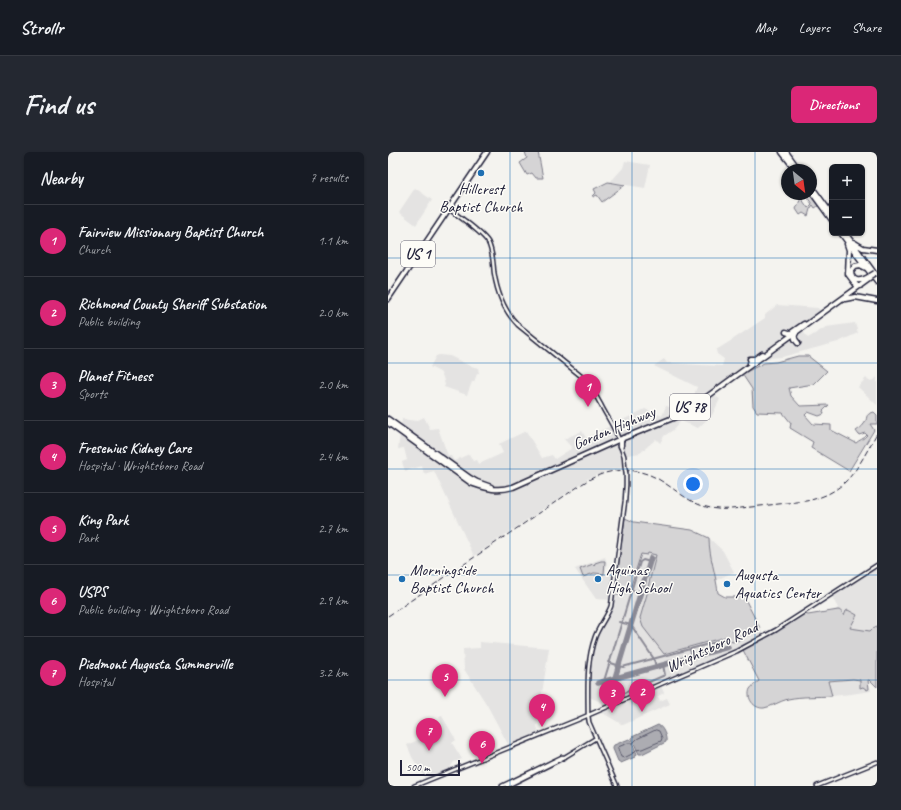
<!DOCTYPE html>
<html lang="en">
<head>
<meta charset="utf-8">
<style>
  :root { --surface:#171b24; --page:#242831; --text:#f1f3f6; --muted:#9ea1a6; --line:#363941; --accent:#db2777 }
  body { margin:0; font-family:Caveat,sans-serif; background:var(--page); color:var(--text) }
  .controls { position:absolute; right:12px; top:12px; display:grid; overflow:hidden; border-radius:6px; box-shadow:0 1px 3px #0004 }
  .controls button { width:36px; height:36px; display:grid; place-items:center; padding:0; border:0; border-bottom:1px solid var(--line); background:var(--surface); color:var(--text); font:20px sans-serif }
  .compass { position:absolute; left:393px; top:12px; width:36px; height:36px; border-radius:50%; background:var(--surface); box-shadow:0 1px 3px #0004; rotate:151deg }
  .scale { position:absolute; left:12px; bottom:10px; width:60px; box-sizing:border-box; padding-left:4px; border:2px solid #22223b; border-top:0; font-size:11px; line-height:14px; white-space:nowrap; color:#22223b; -webkit-text-stroke:3px #fdfcf7; paint-order:stroke }
  .you { position:absolute; left:305px; top:332px; width:14px; height:14px; margin:-10px; border:3px solid #fff; border-radius:50%; background:#1a73e8; box-shadow:0 0 0 6px #1a73e833 }
  .badge { display:grid; place-items:center; width:26px; height:26px; border-radius:50%; background:var(--accent); color:#fff; font-size:13px; font-weight:700 }
  .pin { position:absolute; translate:-50% -33px; filter:drop-shadow(0 1px 2px #0008) }
  .pin::after { content:''; position:absolute; top:21px; width:14px; height:12px; background:inherit; clip-path:polygon(0 0,100% 0,50% 100%) }
  .list { margin:0; padding:0; list-style:none }
  h2 { display:flex; justify-content:space-between; align-items:center; height:52px; margin:0; padding:0 16px; font-size:17px }
  h2 small { font-size:13px; font-weight:400; color:var(--muted) }
  .list li { display:grid; grid-template-columns:26px 1fr auto; gap:12px; align-items:center; box-sizing:border-box; height:72px; padding:0 16px; border-top:1px solid var(--line) }
  .list b { display:block; font-size:15px; white-space:nowrap }
  .list p { margin:0; font-size:13px; white-space:nowrap; color:var(--muted) }
  .list em { font-size:13px; font-style:normal; color:var(--muted) }
  .map { position:relative; flex:none; width:489px; height:634px; overflow:hidden; border-radius:6px }
  header { display:flex; align-items:center; gap:24px; box-sizing:border-box; height:56px; padding:0 20px; background:var(--surface); border-bottom:1px solid var(--line) }
  header strong { font-size:19px }
  nav { display:flex; gap:22px; margin-inline-start:auto; font-size:14px }
  .intro { display:flex; align-items:center; justify-content:space-between; box-sizing:border-box; height:96px; padding:0 24px }
  h1 { margin:0; font-size:28px }
  .button { padding:10px 18px; border-radius:6px; background:var(--accent); color:#fff; font-size:14px; font-weight:700 }
  main { display:flex; gap:24px; padding:0 24px }
  aside { flex:1; background:var(--surface); border-radius:6px; box-shadow:0 1px 3px #0004 }
  .map>svg:first-child { display:block }
</style>
</head>
<body>
<header>
<strong>Strollr</strong>
<nav><a>Map</a><a>Layers</a><a>Share</a></nav>
</header>
<div class="intro"><h1>Find us</h1><a class="button">Directions</a></div>
<main>
<aside>
<h2>Nearby<small>7 results</small></h2>
<ul class="list">
<li><span class="badge">1</span><div><b>Fairview Missionary Baptist Church</b><p>Church</p></div><em>1.1 km</em></li>
<li><span class="badge">2</span><div><b>Richmond County Sheriff Substation</b><p>Public building</p></div><em>2.0 km</em></li>
<li><span class="badge">3</span><div><b>Planet Fitness</b><p>Sports</p></div><em>2.0 km</em></li>
<li><span class="badge">4</span><div><b>Fresenius Kidney Care</b><p>Hospital · Wrightsboro Road</p></div><em>2.4 km</em></li>
<li><span class="badge">5</span><div><b>King Park</b><p>Park</p></div><em>2.7 km</em></li>
<li><span class="badge">6</span><div><b>USPS</b><p>Public building · Wrightsboro Road</p></div><em>2.9 km</em></li>
<li><span class="badge">7</span><div><b>Piedmont Augusta Summerville</b><p>Hospital</p></div><em>3.2 km</em></li>
</ul>
</aside>
<div class="map">
<svg width="489" height="634" viewBox="0 0 489 634">
  <rect width="100%" height="100%" fill="#f4f3ef"/>
  <filter id="ink" filterUnits="userSpaceOnUse"><feTurbulence type="fractalNoise" baseFrequency=".025" numOctaves="2"/><feDisplacementMap in="SourceGraphic" scale="8" xChannelSelector="R" yChannelSelector="G"/><feConvolveMatrix kernelMatrix="1 2 1 2 8 2 1 2 1" color-interpolation-filters="sRGB"/></filter>
  <g filter="url(#ink)">
    <path fill="#e4e3e2" d="M237,9L262,13L257,36L220,30L225,27L235,16Z
      M27,36L44,48L28,73L11,60Z
      M389,153L430,156L432,159L411,174L420,186L438,175L467,171L470,181L450,190L416,199L394,205L380,206H376L325,243L332,247L324,263L310,276L293,269L285,278L276,284L272,291L268,287L252,301L234,304L235,316L219,319L201,326L86,404L46,319L36,322L34,314L17,319L14,310L19,308L16,296L10,297L14,267L28,269L36,265L42,277L50,276L60,304H63L66,309L81,302L85,309L89,308L91,312L115,301L111,292L138,279L154,306L164,303L167,307L184,296L176,287L194,279L198,286L257,257L274,264L278,254L282,255L286,252L289,253L292,248L302,251L306,243L309,235L266,214L276,207L279,211H282L311,213V218V213L334,214L336,207L329,202L328,198L341,190L377,166V163Z
      M51,203L62,204L80,213L90,216L91,221L89,222L86,230H84L79,243L56,235L57,233L55,225L52,220L42,215L48,204Z
      M489,225V253L470,235L478,226L481,229L486,228Z
      M321,386L335,399L346,420L328,428L323,411L321,394Z
      M260,401L269,403L261,431L259,442L276,502L337,485H353L359,483L372,476L375,483L333,505L216,554L211,549L201,545L202,515L206,492L210,482L222,460L226,444L241,440L253,402Z
      M217,405L219,412L217,422L226,424L223,448L208,447L187,417Z
      M489,414V474L487,475L483,480L465,477L452,473L454,463L446,459L450,456L445,447L446,443L479,422V421Z
      M92,490L161,496L149,574L151,581L121,594L99,553L76,517L75,497L92,496Z
      M475,527L480,528L483,539L463,542L444,544L439,529Z
      M273,534L276,541L270,544L272,549L279,546L282,552L235,573L213,560V559L265,537Z
      M54,564L68,588L64,591L74,607L66,610L59,620L38,628L24,605L19,593L56,576L51,565Z"/>
    <path fill="#d5d4d5" stroke="#7c7b88" d="M137,0H150L155,26H148L144,21L139,23L132,11L139,6Z
      M220,30L237,33L214,50L209,43L205,45V44L208,41L206,37Z
      M417,42H421L430,54L427,56L425,53L422,57L420,64L415,61L412,63L408,57L413,46L420,56L424,52Z
      M410,204H420L439,219L426,232L401,236L403,244L412,254L441,253L435,259L436,262L431,264L420,260L417,263L425,272L443,273V278L468,291C471,288 476,287 479,283L477,281L471,283L468,279C471,277 474,275 476,272C481,266 475,263 486,260L489,263V272H482L486,278L461,319L423,296L425,290L402,276L403,271L395,261L369,260L365,254L364,237L354,222L376,211L388,210Z
      M237,366L246,370L304,378L321,386C321,405 328,422 330,441L337,445H356L372,476L359,483L353,485L352,488L344,490L337,485L276,502L255,475L252,466L259,442L261,431L268,403L260,401L259,403L253,402L241,440L226,444Z
      M213,409H217L216,422L206,421L195,425L192,417L205,412L206,414L207,411Z
      M450,458C453,458 454,461 456,464L458,459L460,458L469,463L462,476L482,479L485,476L489,474V535L483,529L480,528L481,537L479,538L475,535L472,536V528L465,527L440,529L444,544C429,545 414,544 400,547C392,549 383,555 376,556C366,557 358,546 362,537C364,534 368,531 371,529L355,498L384,482L414,463L417,462L420,463Z"/>
    <path fill="#acacb2" stroke="#757582" d="M270,573C275,575 279,585 278,590L254,602H251L244,587V585Z
      M241,587L243,588L249,602L247,605L233,611L230,609L225,597V595L226,593Z"/>
    <g fill="none" stroke-linecap="round" stroke-linejoin="round">
      <path stroke="#59596b" stroke-width="1" d="M268,578L271,579L274,586L273,589L254,597L248,598L244,602L236,606L233,605L230,597V595L240,591H245L249,587Z"/>
      <path stroke="#8b8a95" stroke-width="2" d="M262,410L255,408L252,410L216,529L214,540V541L227,545L277,523L275,513
        M244,438L253,440
        M231,470L243,473L266,507L268,515
        M302,497L304,505
        M220,510L235,515L238,514L336,488L338,490L340,495"/>
      <path stroke="#8b8a95" stroke-width="5.5" d="M210,531L340,495
        M220,549L263,406"/>
      <defs>
        <path id="secondary" d="M60,56C71,65 93,79 100,90C105,100 105,110 106,120C109,140 116,159 130,173L193,224C203,232 207,243 213,253C219,265 227,276 231,288
          M232,293L236,304L237,316
          M26,634L189,568L349,499L388,478L489,413
          M114,634L174,605H177
          M119,634L175,606L208,586
          M229,634L201,570L200,563C200,536 198,510 207,485C211,474 219,465 223,454L237,349L238,333V321
          M429,634L489,610"/>
        <path id="highway" d="M394,0L408,18
          M398,0L411,18
          M423,34L444,63
          M423,39L444,68
          M453,81L489,130
          M457,81L489,125
          M465,90L475,96L489,98
          M459,92L461,98L460,122L469,134H472
          M478,116L472,113L467,114L463,119C464,132 474,129 482,124
          M0,147L99,0
          M457,147L467,145L489,149
          M398,180L401,181H403L416,172
          M408,181C405,185 407,188 410,191
          M362,211L363,209L362,207H367L374,202
          M0,267L82,326L89,330L103,335
          M0,271L83,331C98,336 108,340 125,335L228,289L285,266L298,260L484,125
          M233,294V289L235,286"/>
      </defs>
      <use href="#secondary" stroke="#22223b" stroke-width="5.5"/>
      <use href="#highway" stroke="#22223b" stroke-width="7"/>
      <use href="#secondary" stroke="#fdfcf7" stroke-width="2.5"/>
      <use href="#highway" stroke="#fdfcf7" stroke-width="4"/>
      <path stroke="#22223b" stroke-width="1" stroke-dasharray="6 3" stroke-linecap="butt" d="M0,464L194,332C219,315 250,313 275,330C291,340 304,353 323,356C336,359 350,356 363,355C381,353 400,351 418,349C460,341 470,315 489,281"/>
      <defs>
        <path id="secondary-bridge" d="M237,316L238,321"/>
        <path id="highway-bridge" d="M482,124L487,121"/>
      </defs>
      <use href="#secondary-bridge" stroke="#22223b" stroke-width="5.5" stroke-linecap="butt"/>
      <use href="#highway-bridge" stroke="#22223b" stroke-width="7" stroke-linecap="butt"/>
      <use href="#secondary-bridge" stroke="#fdfcf7" stroke-width="2.5"/>
      <use href="#highway-bridge" stroke="#fdfcf7" stroke-width="4"/>
    </g>
  </g>
  <path fill="none" stroke="#1f6fb2" stroke-width="1" stroke-opacity="0.55" d="M122,0V634M244,0V634M367,0V634M0,106H489M0,211H489M0,317H489M0,423H489M0,528H489"/>
  <g fill="#1f6fb2" stroke="#fdfcf7" stroke-width="1.5">
    <circle cx="93" cy="21" r="4"/>
    <circle cx="14" cy="427" r="4"/>
    <circle cx="210" cy="427" r="4"/>
    <circle cx="339" cy="432" r="4"/>
  </g>
  <g text-anchor="middle" dominant-baseline="central" stroke-width="3" stroke-linejoin="round" paint-order="stroke">
    <g fill="#fdfcf7" stroke="#646373" stroke-width="1">
      <rect x="13" y="89" width="34" height="26" rx="3"/>
      <rect x="282" y="242" width="40" height="26" rx="3"/>
    </g>
    <g font-size="15" font-weight="bold" fill="#22223b">
      <text x="30" y="102">US 1</text>
      <text x="302" y="255">US 78</text>
    </g>
    <g font-size="16" fill="#22223b" stroke="#fdfcf7" text-anchor="start">
      <text x="93" y="37" text-anchor="middle">Hillcrest<tspan x="93" dy="18">Baptist Church</tspan></text>
      <text x="22" y="418">Morningside<tspan x="22" dy="18">Baptist Church</tspan></text>
      <text x="218" y="418">Aquinas<tspan x="218" dy="18">High School</tspan></text>
      <text x="347" y="423">Augusta<tspan x="347" dy="18">Aquatics Center</tspan></text>
    </g>
    <g font-size="16" fill="#22223b" stroke="#fdfcf7">
      <text transform="translate(226 276) rotate(-23)">Gordon Highway</text>
      <text transform="translate(324 495) rotate(-25)">Wrightsboro Road</text>
    </g>
  </g>
</svg>
<div class="controls">
<button>+</button>
<button>−</button>
</div>
<svg class="compass" viewBox="-18 -18 36 36"><path d="M0-13l5 13h-10z" fill="#e53935"/><path d="M0 13l5-13h-10z" fill="#9ea1a6"/></svg>
<div class="scale">500 m</div>
<div class="you"></div>
<div class="pin badge" style="left:200px;top:255px">1</div>
<div class="pin badge" style="left:254px;top:560px">2</div>
<div class="pin badge" style="left:224px;top:561px">3</div>
<div class="pin badge" style="left:154px;top:575px">4</div>
<div class="pin badge" style="left:57px;top:545px">5</div>
<div class="pin badge" style="left:94px;top:612px">6</div>
<div class="pin badge" style="left:41px;top:599px">7</div>
</div>
</main>
</body>
</html>
